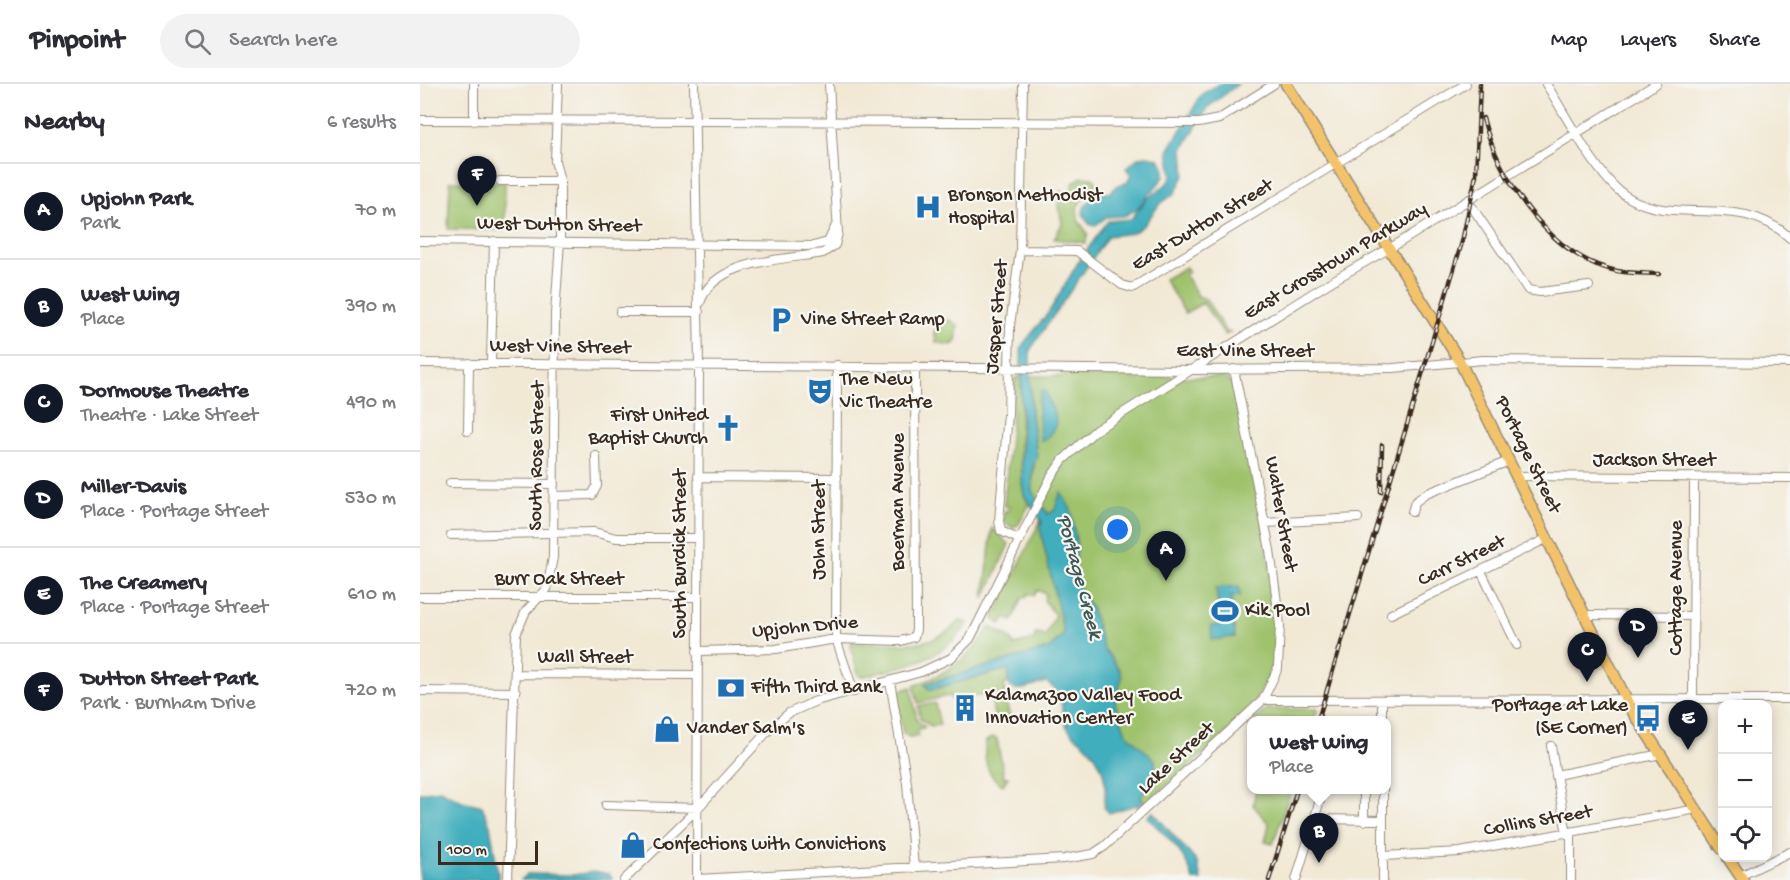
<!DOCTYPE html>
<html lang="en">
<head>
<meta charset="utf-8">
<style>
  :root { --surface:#fff; --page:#f2f2f3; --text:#2b2b33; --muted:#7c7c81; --line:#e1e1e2; --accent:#111827 }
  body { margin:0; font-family:"Gochi Hand",sans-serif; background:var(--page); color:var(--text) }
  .controls { position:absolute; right:18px; bottom:18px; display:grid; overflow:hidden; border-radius:12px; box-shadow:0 3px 15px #0003 }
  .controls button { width:54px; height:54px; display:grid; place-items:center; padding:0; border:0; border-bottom:2px solid var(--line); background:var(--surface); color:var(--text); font:30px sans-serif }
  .scale { position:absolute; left:18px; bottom:15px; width:100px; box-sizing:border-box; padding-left:6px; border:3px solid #3b2a1e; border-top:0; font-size:16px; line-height:21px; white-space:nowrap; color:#3b2a1e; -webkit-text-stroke:4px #f6f6f2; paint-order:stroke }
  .you { position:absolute; left:698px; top:446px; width:21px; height:21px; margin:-15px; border:4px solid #fff; border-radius:50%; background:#1a73e8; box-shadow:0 0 0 9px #1a73e833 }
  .badge { display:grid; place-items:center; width:39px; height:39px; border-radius:50%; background:var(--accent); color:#fff; font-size:20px; font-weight:700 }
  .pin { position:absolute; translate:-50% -50px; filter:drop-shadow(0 2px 3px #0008) }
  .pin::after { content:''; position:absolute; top:32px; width:21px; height:18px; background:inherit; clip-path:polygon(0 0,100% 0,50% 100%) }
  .popup { position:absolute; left:827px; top:632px; width:144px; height:78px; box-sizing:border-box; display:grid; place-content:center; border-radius:12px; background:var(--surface); filter:drop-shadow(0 2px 4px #0005); font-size:20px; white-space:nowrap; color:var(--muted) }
  .popup b { font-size:22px; color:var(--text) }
  .popup::after { content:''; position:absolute; left:50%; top:100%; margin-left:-12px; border:12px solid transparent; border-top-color:var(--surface) }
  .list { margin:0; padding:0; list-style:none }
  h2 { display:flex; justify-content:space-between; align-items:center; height:78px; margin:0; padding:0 24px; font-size:26px }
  h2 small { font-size:20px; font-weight:400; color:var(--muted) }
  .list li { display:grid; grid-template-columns:39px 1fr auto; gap:18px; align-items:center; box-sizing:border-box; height:96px; padding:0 24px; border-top:2px solid var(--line) }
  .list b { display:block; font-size:22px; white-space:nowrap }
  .list p { margin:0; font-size:20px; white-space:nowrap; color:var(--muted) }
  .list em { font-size:20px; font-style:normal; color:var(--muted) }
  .icon { flex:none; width:33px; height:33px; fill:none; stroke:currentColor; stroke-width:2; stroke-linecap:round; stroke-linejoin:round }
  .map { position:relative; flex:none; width:1370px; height:796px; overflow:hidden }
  header { display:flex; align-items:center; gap:36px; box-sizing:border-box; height:84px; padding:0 30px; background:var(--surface); border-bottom:2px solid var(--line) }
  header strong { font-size:28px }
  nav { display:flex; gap:33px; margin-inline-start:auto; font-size:21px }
  .search { width:420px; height:54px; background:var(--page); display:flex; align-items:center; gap:15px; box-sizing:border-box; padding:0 21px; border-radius:33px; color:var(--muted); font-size:22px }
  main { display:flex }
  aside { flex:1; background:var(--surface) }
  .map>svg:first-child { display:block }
</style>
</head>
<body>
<header>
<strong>Pinpoint</strong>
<div class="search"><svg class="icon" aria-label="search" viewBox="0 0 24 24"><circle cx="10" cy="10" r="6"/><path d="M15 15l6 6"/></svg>Search here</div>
<nav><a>Map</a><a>Layers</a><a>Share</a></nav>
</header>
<main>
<aside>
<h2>Nearby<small>6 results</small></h2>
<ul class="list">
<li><span class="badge">A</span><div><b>Upjohn Park</b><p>Park</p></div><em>70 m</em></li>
<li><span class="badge">B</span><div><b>West Wing</b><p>Place</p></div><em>390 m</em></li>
<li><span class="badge">C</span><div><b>Dormouse Theatre</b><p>Theatre · Lake Street</p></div><em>490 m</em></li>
<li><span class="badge">D</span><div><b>Miller-Davis</b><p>Place · Portage Street</p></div><em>530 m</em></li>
<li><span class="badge">E</span><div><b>The Creamery</b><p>Place · Portage Street</p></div><em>610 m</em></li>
<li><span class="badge">F</span><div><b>Dutton Street Park</b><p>Park · Burnham Drive</p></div><em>720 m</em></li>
</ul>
</aside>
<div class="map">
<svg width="1370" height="796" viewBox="0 0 1370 796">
  <rect width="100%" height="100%" fill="#f6f6f2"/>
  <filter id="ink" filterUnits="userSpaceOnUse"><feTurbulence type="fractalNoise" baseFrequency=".0167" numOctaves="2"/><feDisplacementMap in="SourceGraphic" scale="12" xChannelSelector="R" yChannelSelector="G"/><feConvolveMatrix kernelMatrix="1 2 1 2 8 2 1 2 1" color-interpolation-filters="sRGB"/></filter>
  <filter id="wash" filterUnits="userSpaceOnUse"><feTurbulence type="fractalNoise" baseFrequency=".008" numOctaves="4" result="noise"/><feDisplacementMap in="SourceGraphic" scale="24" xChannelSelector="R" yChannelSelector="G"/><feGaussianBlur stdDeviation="1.35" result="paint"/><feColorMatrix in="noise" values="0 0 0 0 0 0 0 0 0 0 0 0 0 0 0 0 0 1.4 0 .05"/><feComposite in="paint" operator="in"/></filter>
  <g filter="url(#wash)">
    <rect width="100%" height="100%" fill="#f2e9d5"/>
    <path fill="#9fc26c" stroke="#6d7645" stroke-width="1.5" d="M662,93L673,94L678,101L670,104L657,123L658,136L668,150L665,159L634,155L642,140L638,116L634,113L641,107L649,110L654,98Z
      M30,97L85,99V146L28,145Z
      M766,183L769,188L765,191L778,212L786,215L806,248H811L805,251L783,219L765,229L744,195Z
      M530,236L538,242L536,258L531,261L516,258L514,247L525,237Z
      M610,292L804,293L813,301C826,365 872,538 849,593C830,637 763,686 726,719L722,717L629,431L612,407L616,363L611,331Z
      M601,293L600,367L604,411L609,421L599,440L593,444L584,438V427L589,426V423L584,422L595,294Z
      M620,437L644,550L630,564L505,601L510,606L589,585L588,599L584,601L590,636L575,639L571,610L532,616L530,612C522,612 508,618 498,619L494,602C527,589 552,574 570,542L592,556L594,561L614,556L615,550L626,551L635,531L624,516L626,510L617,506L614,512L608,509L606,514L603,513L592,537L585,534L581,540L573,535Z
      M572,444L589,460L564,515Z
      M540,537L548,539C523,577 481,583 441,593L438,591L430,560C471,555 507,571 540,537Z
      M491,603L497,637L505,643L497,646L498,652L489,653L483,649L476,609Z
      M515,619L520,641L511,642L500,635L498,622Z
      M846,625H898L894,636H834Z
      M573,653L577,655L584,693H588L583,701C566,693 563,673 566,657Z
      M836,706H871L853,760L845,758L849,740L833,721Z"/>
    <path fill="#40aebd" stroke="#3e6c6e" stroke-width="1.5" d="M799,0H818L787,24L763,65L765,90L755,109L739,121L724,141L713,149L688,152L610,266L611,331L617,371L613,383L612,407L628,430L634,427L641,408L651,426L657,463L655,479L660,506L671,523L683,563L699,585L702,593L695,619L706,649L735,676L736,686L721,713L724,718L718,723L716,721L689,729L684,723C688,697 684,678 664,659C659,655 650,649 647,643C638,624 648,613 626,598C618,600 593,612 589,600C587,596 589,589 588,585L510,606L505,600L630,564L644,550L620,445L622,438L604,411L602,400L601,263L629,228L659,177L688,137L711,135L726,116L749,98L752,91L748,67L782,10Z
      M726,72L738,74L744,82V93L717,125L704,132L687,133L674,142L669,140L663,130L664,123L678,108L690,109L698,101L707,99L711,91L706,84L718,74Z
      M622,306L626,308C631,331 647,335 624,356H620L618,319Z
      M819,502L820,512L811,513L815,553L792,556L791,542L800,541L796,504Z
      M20,706L42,717L62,722L70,741L79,796H0V709Z
      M733,728L777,778L781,796H773C767,769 746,752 727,733Z
      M172,788L189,790L192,795L101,796L108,790L154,791Z"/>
  </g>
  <g filter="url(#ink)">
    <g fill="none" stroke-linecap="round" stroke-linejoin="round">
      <defs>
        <path id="minor" d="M274,0L279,281L277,796
          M1126,0C1146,31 1172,83 1198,106C1247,148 1317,104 1370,154
          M0,36L779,39L799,35L854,0
          M54,37V0
          M80,97H140
          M1048,117L1108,206L1120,208L1169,202
          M0,157L393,162L408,158L417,139
          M600,166L657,167L702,201L712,204L1046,0
          M280,219C294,175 364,176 403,169L415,161L418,149L409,0
          M200,228H279
          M0,279L775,286L973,284L1063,276L1370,279
          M71,279L74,157
          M417,281L416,555L434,608
          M814,285L850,466L860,541L858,584L843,616
          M48,347L49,279
          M1097,392L1370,394
          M278,393L417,394
          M30,399L134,400
          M134,412L172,411L177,402L176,372
          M992,428L995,418L1006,410L1089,377
          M845,439L938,434
          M31,451L174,448L196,454H278
          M600,456L581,447L579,437L588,330L590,242L600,166L603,0
          M1061,487L1097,561
          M0,513H278
          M971,530L1128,454
          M1165,531L1273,532
          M277,567L356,565L416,555L481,557L494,553L496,546L495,282
          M96,590L277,591
          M470,597L487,699L494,784
          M0,607L96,608
          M1273,615L1274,393
          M962,616V636
          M1131,662L1136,691
          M944,706V737
          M963,706V796
          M186,721L278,724
          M895,735L963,736
          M1151,749V796
          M1147,750L1136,691L1241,670
          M963,772L1040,768L1277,725
          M1320,792L1370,768
          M277,795L644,775L673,770L685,762L843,616L1370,615
          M88,796L96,550L106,527L127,505L133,473L135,230L140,157V97L135,77L138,0
          M204,796L278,724L347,648L369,629L396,617L501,588L531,574L550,555L631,393L643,376L676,346L912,197L977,160L1236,0
          M876,796L903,706"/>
        <path id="major" d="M866,0L1039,276L1211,625L1302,765
          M1308,774L1323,796"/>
      </defs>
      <use href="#minor" stroke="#968a7a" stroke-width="10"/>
      <use href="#major" stroke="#968a7a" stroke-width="13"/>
      <use href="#minor" stroke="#fff" stroke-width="8"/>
      <use href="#major" stroke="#f2c36a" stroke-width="10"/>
      <defs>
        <path id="rail" d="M1063,34C1078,92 1127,168 1189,185C1205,190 1222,189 1239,190
          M961,408L962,361
          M898,636L1042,158L1056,91L1060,0
          M849,796L877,706"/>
      </defs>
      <use href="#rail" stroke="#3b2a1e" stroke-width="4.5"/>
      <use href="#rail" stroke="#f6f6f2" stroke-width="2" stroke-dasharray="7" stroke-linecap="butt"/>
    </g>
  </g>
  <defs>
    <symbol id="hospital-bare" viewBox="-9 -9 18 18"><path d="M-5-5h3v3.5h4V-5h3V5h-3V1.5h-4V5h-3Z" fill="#1f6fb2" stroke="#f6f6f2" stroke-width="2.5" paint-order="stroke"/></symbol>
    <symbol id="parking-bare" viewBox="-9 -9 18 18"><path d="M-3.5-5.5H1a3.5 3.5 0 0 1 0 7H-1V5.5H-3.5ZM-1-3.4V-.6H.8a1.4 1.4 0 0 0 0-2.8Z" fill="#1f6fb2" stroke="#f6f6f2" stroke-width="2.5" paint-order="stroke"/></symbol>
    <symbol id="theatre-bare" viewBox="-9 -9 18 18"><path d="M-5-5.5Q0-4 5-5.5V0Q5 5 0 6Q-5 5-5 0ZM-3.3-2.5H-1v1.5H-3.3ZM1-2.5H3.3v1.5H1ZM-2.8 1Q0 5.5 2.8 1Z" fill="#1f6fb2" stroke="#f6f6f2" stroke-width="2.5" paint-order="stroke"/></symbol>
    <symbol id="church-bare" viewBox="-9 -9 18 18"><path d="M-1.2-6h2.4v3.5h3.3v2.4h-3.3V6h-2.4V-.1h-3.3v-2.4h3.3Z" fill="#1f6fb2" stroke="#f6f6f2" stroke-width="2.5" paint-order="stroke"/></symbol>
    <symbol id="stadium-bare" viewBox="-9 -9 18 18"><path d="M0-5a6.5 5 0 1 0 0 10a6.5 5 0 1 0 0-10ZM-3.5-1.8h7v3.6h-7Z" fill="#1f6fb2" stroke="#f6f6f2" stroke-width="2.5" paint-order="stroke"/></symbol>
    <symbol id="bank-bare" viewBox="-9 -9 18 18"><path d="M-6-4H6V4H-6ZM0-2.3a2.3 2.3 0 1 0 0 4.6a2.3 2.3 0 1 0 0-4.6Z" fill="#1f6fb2" stroke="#f6f6f2" stroke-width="2.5" paint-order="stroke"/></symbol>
    <symbol id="building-bare" viewBox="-9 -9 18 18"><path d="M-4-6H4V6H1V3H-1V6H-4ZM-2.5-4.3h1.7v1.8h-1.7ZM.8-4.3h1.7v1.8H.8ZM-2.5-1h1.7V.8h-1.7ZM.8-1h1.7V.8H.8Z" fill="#1f6fb2" stroke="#f6f6f2" stroke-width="2.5" paint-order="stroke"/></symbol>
    <symbol id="bus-bare" viewBox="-9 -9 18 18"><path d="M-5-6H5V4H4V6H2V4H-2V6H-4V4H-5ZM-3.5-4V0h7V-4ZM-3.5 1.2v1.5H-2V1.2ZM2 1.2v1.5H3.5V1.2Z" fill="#1f6fb2" stroke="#f6f6f2" stroke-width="2.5" paint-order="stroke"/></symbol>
    <symbol id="shop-bare" viewBox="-9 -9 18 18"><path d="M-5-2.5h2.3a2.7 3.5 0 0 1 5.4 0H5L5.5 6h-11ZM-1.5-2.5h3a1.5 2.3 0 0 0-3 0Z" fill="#1f6fb2" stroke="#f6f6f2" stroke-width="2.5" paint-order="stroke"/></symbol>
  </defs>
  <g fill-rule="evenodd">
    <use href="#hospital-bare" x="489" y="104" width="38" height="38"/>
    <use href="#parking-bare" x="342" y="217" width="38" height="38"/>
    <use href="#theatre-bare" x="381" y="288" width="38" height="38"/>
    <use href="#church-bare" x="289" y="325" width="38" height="38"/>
    <use href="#stadium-bare" x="786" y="508" width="38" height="38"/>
    <use href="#bank-bare" x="292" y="585" width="38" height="38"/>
    <use href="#building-bare" x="526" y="605" width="38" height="38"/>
    <use href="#bus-bare" x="1209" y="615" width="38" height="38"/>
    <use href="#shop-bare" x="228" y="626" width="38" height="38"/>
    <use href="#shop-bare" x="194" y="742" width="38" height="38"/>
  </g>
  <g text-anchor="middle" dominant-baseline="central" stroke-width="4.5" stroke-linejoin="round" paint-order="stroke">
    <g font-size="20" fill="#3b2a1e" stroke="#f6f6f2" text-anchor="start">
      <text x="528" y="112">Bronson Methodist<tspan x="528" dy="23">Hospital</tspan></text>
      <text x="381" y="236">Vine Street Ramp</text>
      <text x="420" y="296">The New<tspan x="420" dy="23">Vic Theatre</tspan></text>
      <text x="288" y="332" text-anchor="end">First United<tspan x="288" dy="23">Baptist Church</tspan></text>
      <text x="825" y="527">Kik Pool</text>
      <text x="331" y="604">Fifth Third Bank</text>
      <text x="565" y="612">Kalamazoo Valley Food<tspan x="565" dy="23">Innovation Center</tspan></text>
      <text x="1208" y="622" text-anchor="end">Portage at Lake<tspan x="1208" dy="23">(SE Corner)</tspan></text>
      <text x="267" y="645">Vander Salm's</text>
      <text x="233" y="761">Confections with Convictions</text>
    </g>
    <g font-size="20" fill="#3b2a1e" stroke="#f6f6f2">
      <text transform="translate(139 142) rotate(1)">West Dutton Street</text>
      <text transform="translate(783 142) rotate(-31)">East Dutton Street</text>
      <text transform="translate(916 178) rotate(-31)">East Crosstown Parkway</text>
      <text transform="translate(578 233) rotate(-85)">Jasper Street</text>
      <text transform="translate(140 264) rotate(1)">West Vine Street</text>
      <text x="825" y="268">East Vine Street</text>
      <text transform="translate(1107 371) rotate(64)">Portage Street</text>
      <text transform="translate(118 372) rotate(-89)">South Rose Street</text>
      <text x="1234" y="377">Jackson Street</text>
      <text transform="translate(479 418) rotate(-90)">Boerman Avenue</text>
      <text transform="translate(860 430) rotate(80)">Walter Street</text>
      <text transform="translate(400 446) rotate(-90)">John Street</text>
      <text transform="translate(261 470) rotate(-90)">South Burdick Street</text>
      <text transform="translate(1042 478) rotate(-26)">Carr Street</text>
      <text x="139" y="496">Burr Oak Street</text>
      <text transform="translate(1257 504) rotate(-90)">Cottage Avenue</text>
      <text transform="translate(385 544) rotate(-5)">Upjohn Drive</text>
      <text x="165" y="574">Wall Street</text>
      <text transform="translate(757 675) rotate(-43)">Lake Street</text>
      <text transform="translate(1118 738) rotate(-10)">Collins Street</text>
    </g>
    <g font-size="21" font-style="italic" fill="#3d5856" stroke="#f6f6f2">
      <text transform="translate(658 493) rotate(75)">Portage Creek</text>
    </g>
  </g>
</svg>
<div class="controls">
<button>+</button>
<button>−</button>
<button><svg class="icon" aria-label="locate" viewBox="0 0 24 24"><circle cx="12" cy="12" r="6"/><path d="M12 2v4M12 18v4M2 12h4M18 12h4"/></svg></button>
</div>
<div class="scale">100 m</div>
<div class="you"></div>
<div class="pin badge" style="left:746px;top:497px">A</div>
<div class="pin badge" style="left:899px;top:779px">B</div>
<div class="popup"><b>West Wing</b>Place</div>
<div class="pin badge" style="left:1167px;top:598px">C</div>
<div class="pin badge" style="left:1218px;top:574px">D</div>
<div class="pin badge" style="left:1268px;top:666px">E</div>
<div class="pin badge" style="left:57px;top:122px">F</div>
</div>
</main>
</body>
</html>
